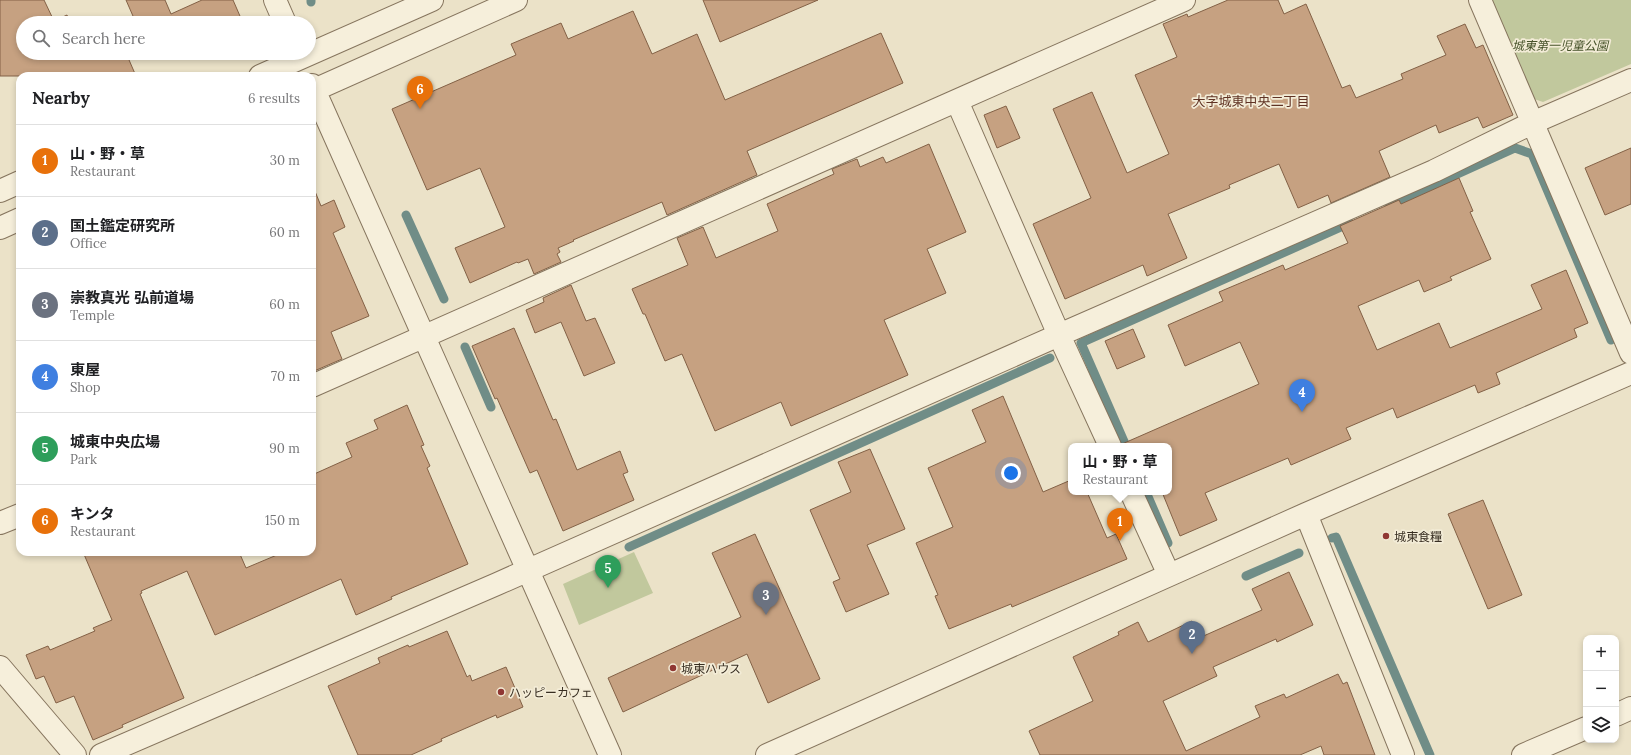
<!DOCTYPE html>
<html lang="en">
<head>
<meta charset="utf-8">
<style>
  :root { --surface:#fff; --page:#f6f6f6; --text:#202124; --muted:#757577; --line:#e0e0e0; --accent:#1a73e8 }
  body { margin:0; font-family:Lora,"Noto Sans JP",serif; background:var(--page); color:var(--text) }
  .controls { position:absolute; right:12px; bottom:12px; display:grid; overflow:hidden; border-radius:8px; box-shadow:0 2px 6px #0003 }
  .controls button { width:36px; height:36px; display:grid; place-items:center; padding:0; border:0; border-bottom:1px solid var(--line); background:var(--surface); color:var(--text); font:20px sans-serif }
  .you { position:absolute; left:1011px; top:473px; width:14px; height:14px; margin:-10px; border:3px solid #fff; border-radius:50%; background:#1a73e8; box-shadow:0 0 0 6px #1a73e833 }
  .badge { display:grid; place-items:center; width:26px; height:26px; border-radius:50%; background:var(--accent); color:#fff; font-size:13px; font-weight:700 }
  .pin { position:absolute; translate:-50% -33px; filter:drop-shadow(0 1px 2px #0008) }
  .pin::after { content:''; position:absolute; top:21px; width:14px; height:12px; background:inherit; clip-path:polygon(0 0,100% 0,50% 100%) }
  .popup { position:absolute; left:1068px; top:443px; width:104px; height:52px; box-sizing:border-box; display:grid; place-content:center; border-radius:8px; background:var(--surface); filter:drop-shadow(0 1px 3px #0005); font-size:13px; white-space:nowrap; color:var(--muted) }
  .popup b { font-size:15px; color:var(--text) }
  .popup::after { content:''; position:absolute; left:50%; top:100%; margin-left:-8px; border:8px solid transparent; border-top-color:var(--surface) }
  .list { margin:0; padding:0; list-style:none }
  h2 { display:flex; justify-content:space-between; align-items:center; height:52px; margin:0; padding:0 16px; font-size:17px }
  h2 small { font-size:13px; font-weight:400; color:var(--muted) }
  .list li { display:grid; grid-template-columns:26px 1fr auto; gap:12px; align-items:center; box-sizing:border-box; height:72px; padding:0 16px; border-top:1px solid var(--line) }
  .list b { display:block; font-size:15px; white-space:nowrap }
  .list p { margin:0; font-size:13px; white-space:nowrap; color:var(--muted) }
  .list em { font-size:13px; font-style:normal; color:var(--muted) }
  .icon { flex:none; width:22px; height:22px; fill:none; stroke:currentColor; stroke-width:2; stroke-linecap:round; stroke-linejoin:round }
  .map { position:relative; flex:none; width:1631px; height:755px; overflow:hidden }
  .search { position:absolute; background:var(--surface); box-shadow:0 2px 6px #0003; left:16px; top:16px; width:300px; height:44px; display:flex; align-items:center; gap:10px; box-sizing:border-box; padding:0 14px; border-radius:22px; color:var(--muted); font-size:15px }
  .panel { position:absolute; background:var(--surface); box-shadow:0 2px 6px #0003; left:16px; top:72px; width:300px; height:484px; border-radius:12px }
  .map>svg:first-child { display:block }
</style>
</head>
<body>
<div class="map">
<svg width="1631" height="755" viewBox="0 0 1631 755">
  <rect width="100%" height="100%" fill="#ebe2c8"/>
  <path fill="#c1c89d" d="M1490,0H1631V64L1543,102L1534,99Z
    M634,552L653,593L579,625L563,584Z"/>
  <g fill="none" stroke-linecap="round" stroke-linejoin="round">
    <path stroke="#708d87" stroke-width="9" d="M311,0V2
      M1389,205L1515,148L1532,154L1611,340
      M406,215L444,299
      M465,347L491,407
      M1126,446L1081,343L1350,223
      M1146,492L1168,543
      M1332,538L1336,537L1430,755
      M629,547L1050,358
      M1246,576L1299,553"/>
  </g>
  <path fill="#c6a181" stroke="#836146" d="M0,0H44L54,21L67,15L70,23H23V53H126L136,76H0Z
    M126,0H165L171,14L202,0H233L243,23H136Z
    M703,0H818L720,42Z
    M1228,0H1278L1284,14L1306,4L1342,88L1350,85L1356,98L1403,79L1401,74L1446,55L1437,36L1465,24L1476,48L1483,45L1513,115L1483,128L1478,117L1439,133L1436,125L1379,151L1390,177L1331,203L1328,195L1298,208L1279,164L1229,185L1230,188L1168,214L1187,258L1147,276L1143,265L1065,299L1033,224L1091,198L1053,109L1092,92L1127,173L1169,154L1135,75L1177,57L1163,24L1187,14L1188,17Z
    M633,11L652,54L697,34L725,100L881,33L903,83L747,151L757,175L667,215L662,202L573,240L574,241L558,248L560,252L557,254L561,262L534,274L528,259L518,263L517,262L470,283L455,248L505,227L480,168L427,190L392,109L516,55L511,44L561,23L568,39Z
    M1006,106L1020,138L997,148L984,115Z
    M929,144L966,232L927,249L946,293L884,320L908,375L791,426L781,402L715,431L682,354L665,361L645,314H643L632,289L688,265L677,238L703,227L716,258L778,231L767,204L834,174L832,169L857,159L860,167L883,157L886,163Z
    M1631,148V204L1605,215L1585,168Z
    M1459,178L1473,211L1470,212L1491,259L1450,277L1452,280L1424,292L1419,280L1358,306L1377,350L1439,323L1450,348L1542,309L1531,285L1566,270L1588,323L1574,329L1577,337L1496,373L1500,384L1478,393L1475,385L1397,418L1393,408L1346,428L1351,439L1291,465L1288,458L1205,493L1217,520L1180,536L1162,492H1169V446H1122V444L1259,384L1240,342L1185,366L1168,325L1223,301L1219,292L1283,265L1285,270L1348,243L1340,226L1399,200L1401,204Z
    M312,184L321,206L334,200L345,227L333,233L369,316L331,332L342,359L312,372Z
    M571,285L586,321L595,318L615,363L584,376L561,322L535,333L526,310L544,302L543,298Z
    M514,328L553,420L556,419L577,470L620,451L628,472L623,474L634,500L563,531L537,470L530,473L497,398L495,399L472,346Z
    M1133,329L1145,357L1117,369L1105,341Z
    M1003,396L1043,492L1071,480V492H1087L1107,538L1116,534L1127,559L1012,607L1011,604L949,629L935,596L938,595L916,543L953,527L928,468L986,442L972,410Z
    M407,405L424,445L421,446L430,466L427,468L468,564L391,597L392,599L356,615L341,579L215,635L187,571L141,591L142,593L140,594L184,698L122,725L123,727L93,740L74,696L56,703L44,676L36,679L26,655L48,646L50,650L95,631L93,628L112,620L83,552H239L246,568L284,552H312V475L352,457L346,443L378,429L374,420Z
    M870,449L905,529L867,545L889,594L846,612L833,582L840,579L810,510L851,492L838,462Z
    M1483,500L1522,595L1488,609L1448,514Z
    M755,534L820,679L768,703L747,654L623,712L608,678L741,617L712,553Z
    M1289,572L1313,625L1277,642L1276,639L1213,667L1217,676L1163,701L1186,751L1260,717L1255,706L1284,694L1286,698L1338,674L1343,684L1347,682L1375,755H1324L1321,746L1300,755H1040L1029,731L1093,701L1073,657L1119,635L1118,632L1138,622L1148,642L1192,621L1199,638L1262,610L1252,589Z
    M447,631L467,677L470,675L472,681L506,667L523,707L497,718L496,715L441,739L442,741L411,755H358L328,686L380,663L378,658L408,645L409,647Z"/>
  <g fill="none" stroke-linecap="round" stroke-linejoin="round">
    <defs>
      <path id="minor" d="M275,0L285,23
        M1480,0L1631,353
        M260,76L432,0
        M312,85L610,755
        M312,91L516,0
        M957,101L1059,335L1110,446
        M0,191L20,182
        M0,228L20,219
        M312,386L1184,0
        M1131,492L1169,575
        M1306,514L1403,755
        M0,523L20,515
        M0,667L75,755
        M1616,715L1631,708
        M101,755L497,584L1059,335L1434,171L1532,123L1631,80
        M767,755L1306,514L1631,373
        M1523,755L1586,728"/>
    </defs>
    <use href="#minor" stroke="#86755e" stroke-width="24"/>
    <use href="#minor" stroke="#f6efdb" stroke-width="22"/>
  </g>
  <g fill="#903733" stroke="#f3ecd7" stroke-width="1.5">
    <circle cx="1386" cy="536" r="4"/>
    <circle cx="673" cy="668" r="4"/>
    <circle cx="501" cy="692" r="4"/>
  </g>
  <g text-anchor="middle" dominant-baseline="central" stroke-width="3.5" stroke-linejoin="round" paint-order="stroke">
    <g font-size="12" font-style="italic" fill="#465229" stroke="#f3ecd7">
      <text x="1560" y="45">城東第一児童公園</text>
    </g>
    <g font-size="12" fill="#372d21" stroke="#f3ecd7" text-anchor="start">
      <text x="1394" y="536">城東食糧</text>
      <text x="681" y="668">城東ハウス</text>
      <text x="509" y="692">ハッピーカフェ</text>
    </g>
    <g font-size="13" fill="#603324" stroke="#f3ecd7">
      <text x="1251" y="101">大字城東中央二丁目</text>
    </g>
  </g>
</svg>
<div class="controls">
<button>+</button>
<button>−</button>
<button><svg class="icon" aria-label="layers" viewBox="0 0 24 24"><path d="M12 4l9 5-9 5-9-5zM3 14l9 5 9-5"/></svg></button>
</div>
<div class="you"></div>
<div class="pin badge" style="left:1120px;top:541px;background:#e8710a">1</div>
<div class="popup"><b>山・野・草</b>Restaurant</div>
<div class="pin badge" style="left:1192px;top:654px;background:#5c6f8a">2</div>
<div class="pin badge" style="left:766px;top:615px;background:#6b7280">3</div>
<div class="pin badge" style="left:1302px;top:412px;background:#3f7fe0">4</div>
<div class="pin badge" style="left:608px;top:588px;background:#2e9e5b">5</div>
<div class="pin badge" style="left:420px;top:109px;background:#e8710a">6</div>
<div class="search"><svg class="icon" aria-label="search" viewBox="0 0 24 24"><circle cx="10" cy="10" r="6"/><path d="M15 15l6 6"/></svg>Search here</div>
<section class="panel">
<h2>Nearby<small>6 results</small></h2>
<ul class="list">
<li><span class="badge" style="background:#e8710a">1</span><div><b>山・野・草</b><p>Restaurant</p></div><em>30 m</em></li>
<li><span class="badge" style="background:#5c6f8a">2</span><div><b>国土鑑定研究所</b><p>Office</p></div><em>60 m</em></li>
<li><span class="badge" style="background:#6b7280">3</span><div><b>崇教真光 弘前道場</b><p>Temple</p></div><em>60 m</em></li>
<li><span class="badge" style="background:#3f7fe0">4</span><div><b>東屋</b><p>Shop</p></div><em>70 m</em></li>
<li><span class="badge" style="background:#2e9e5b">5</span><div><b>城東中央広場</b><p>Park</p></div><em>90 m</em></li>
<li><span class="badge" style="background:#e8710a">6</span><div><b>キンタ</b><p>Restaurant</p></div><em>150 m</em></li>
</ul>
</section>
</div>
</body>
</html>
